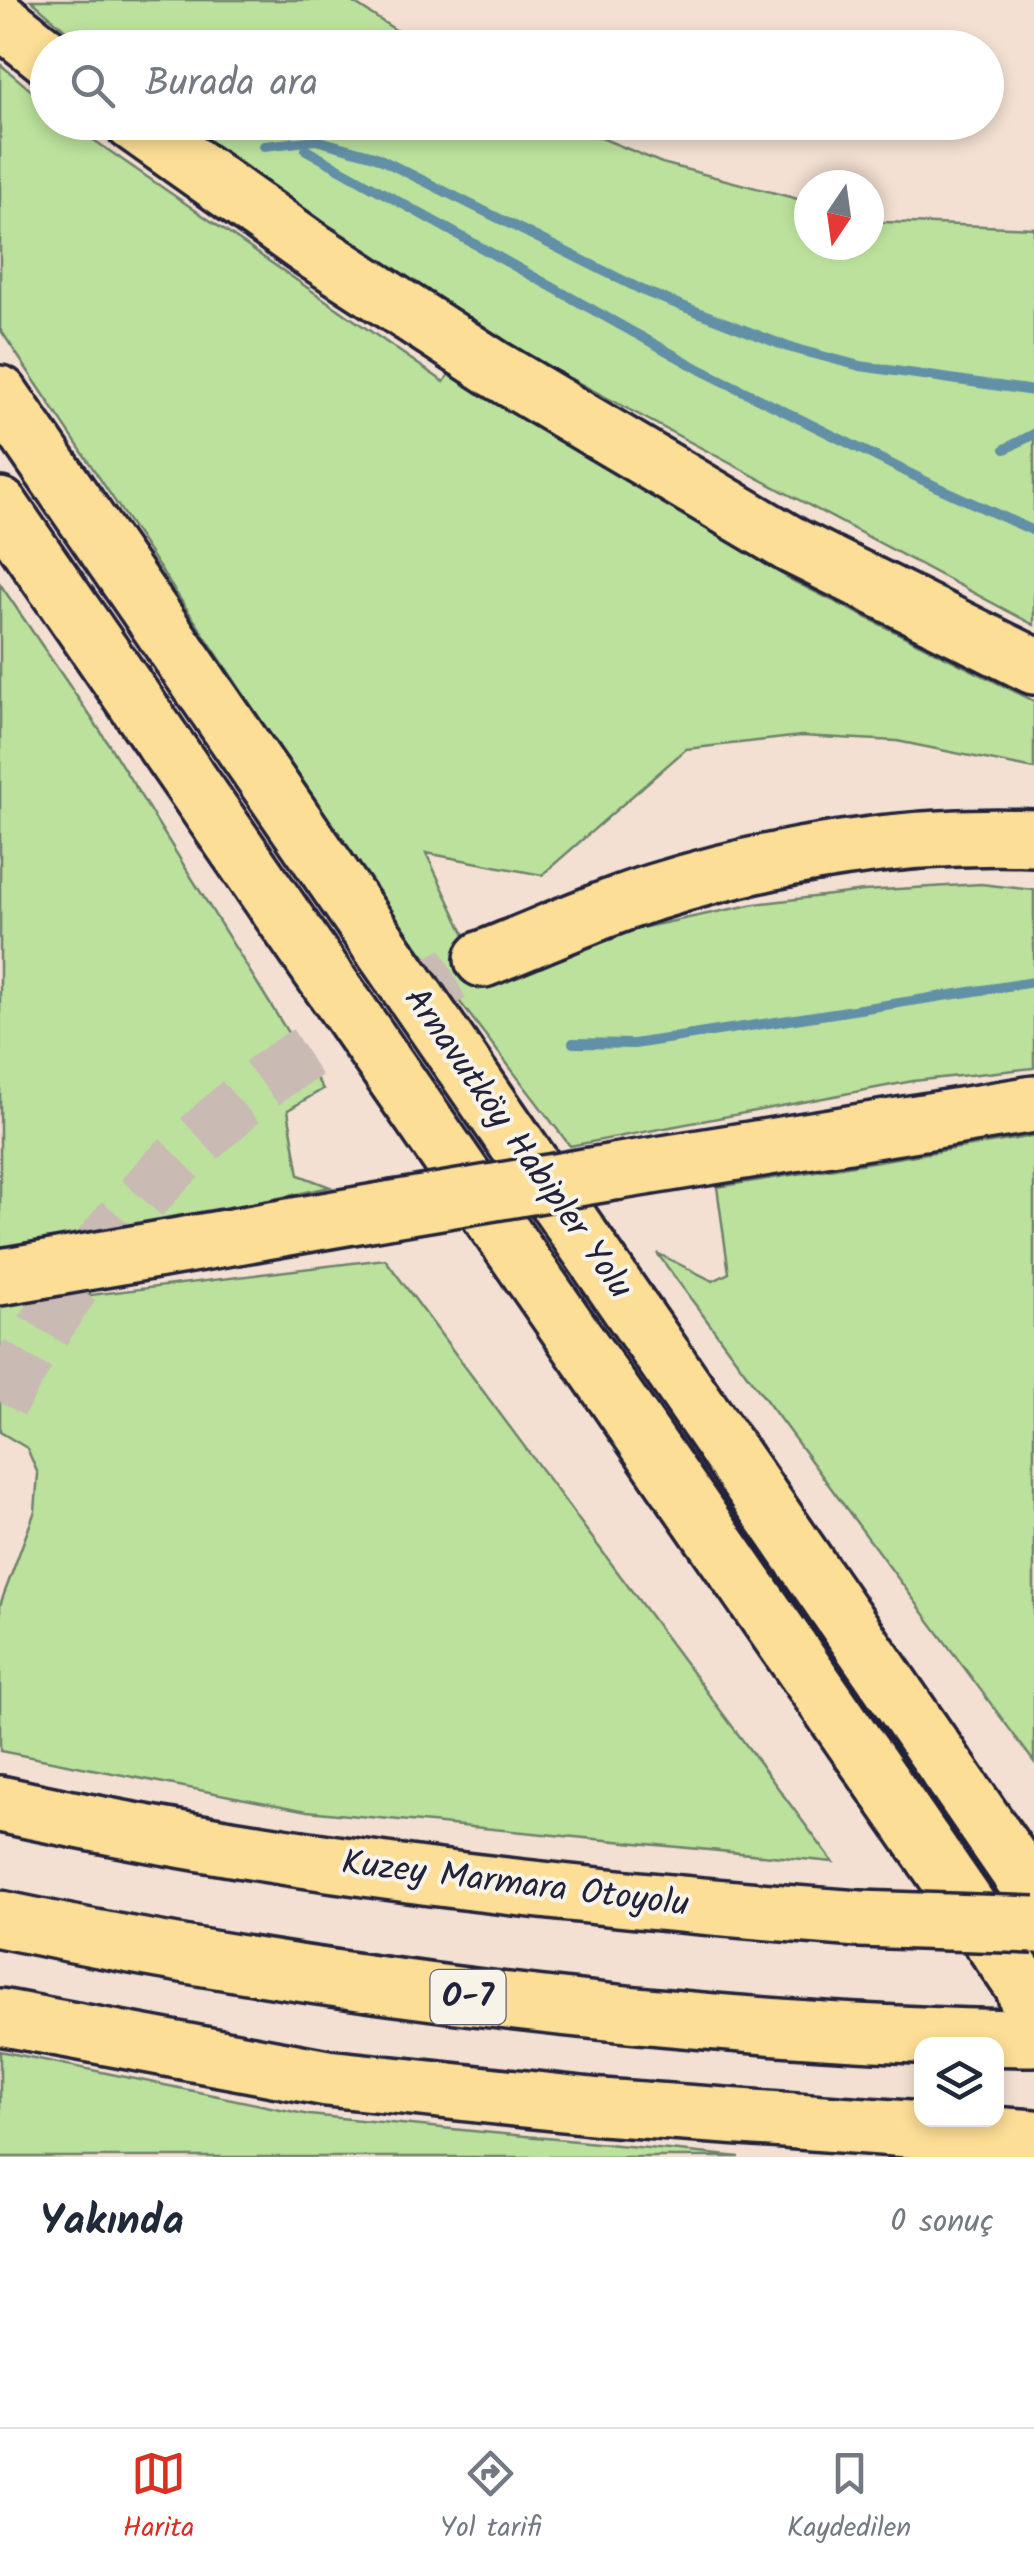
<!DOCTYPE html>
<html lang="tr">
<head>
<meta charset="utf-8">
<style>
  :root { --surface:#fff; --page:#f2f2f3; --text:#1f2937; --muted:#747a83; --line:#e0e1e3; --accent:#d93025 }
  body { margin:0; font-family:Kalam,sans-serif; background:var(--page); color:var(--text) }
  .controls { position:absolute; right:30px; bottom:30px; display:grid; overflow:hidden; border-radius:20px; box-shadow:0 5px 15px #0003 }
  .controls button { width:90px; height:90px; display:grid; place-items:center; padding:0; border:0; border-bottom:2px solid var(--line); background:var(--surface); color:var(--text); font:50px sans-serif }
  .compass { position:absolute; left:794px; top:170px; width:90px; height:90px; border-radius:50%; background:var(--surface); box-shadow:0 5px 15px #0003; rotate:193deg }
  .list { margin:0; padding:0; list-style:none }
  h2 { display:flex; justify-content:space-between; align-items:center; height:130px; margin:0; padding:0 40px; font-size:42px }
  h2 small { font-size:32px; font-weight:400; color:var(--muted) }
  .icon { flex:none; width:55px; height:55px; fill:none; stroke:currentColor; stroke-width:2; stroke-linecap:round; stroke-linejoin:round }
  .map { position:relative; flex:none; width:1034px; height:2157px; overflow:hidden }
  .search { position:absolute; background:var(--surface); box-shadow:0 5px 15px #0003; left:30px; right:30px; top:30px; height:110px; display:flex; align-items:center; gap:25px; box-sizing:border-box; padding:0 35px; border-radius:55px; color:var(--muted); font-size:38px }
  .sheet { height:270px; background:var(--surface) }
  nav { display:flex; justify-content:space-around; align-items:center; box-sizing:border-box; height:140px; border-top:2px solid var(--line); background:var(--surface); font-size:28px; color:var(--muted) }
  nav a { display:grid; justify-items:center; gap:5px }
  nav .on { color:var(--accent) }
  .map>svg:first-child { display:block }
</style>
</head>
<body>
<div class="map">
<svg width="1034" height="2157" viewBox="0 0 1034 2157">
  <rect width="100%" height="100%" fill="#f3e0d2"/>
  <filter id="ink" filterUnits="userSpaceOnUse"><feTurbulence type="fractalNoise" baseFrequency=".01" numOctaves="2"/><feDisplacementMap in="SourceGraphic" scale="20" xChannelSelector="R" yChannelSelector="G"/><feConvolveMatrix kernelMatrix="1 2 1 2 8 2 1 2 1" color-interpolation-filters="sRGB"/></filter>
  <g filter="url(#ink)">
    <path fill="#bbe19c" stroke="#6e826c" stroke-width="2.5" d="M31,0H349L422,47H85Z
      M0,64L47,104L48,122L69,123L444,382L451,372L793,581L1034,701V769L897,741L801,736L686,749L542,875L426,853L486,979L593,938L755,904L864,891L981,884L1034,890V1068L913,1081L570,1146L375,891L0,329Z
      M170,123H565L662,163L809,202V245H869V218L884,222L1034,228V625L519,351Z
      M0,584L101,732L323,1089L288,1110L299,1175L330,1187L89,1238L0,1251Z
      M1034,1136V1762L657,1253L713,1281L729,1273L717,1187Z
      M385,1259L833,1862L307,1811L0,1751V1605L35,1511L38,1474L27,1448L0,1432V1306Z
      M0,2051L309,2115L740,2157H0Z"/>
    <g fill="none" stroke-linecap="round" stroke-linejoin="round">
      <path stroke="#6290a6" stroke-width="10" d="M264,146L316,140L374,156L646,292L788,347L860,366L1034,391
        M306,150L701,370L937,487L1034,531
        M1005,449L1034,434
        M573,1043L634,1044L1034,982"/>
      <path stroke="#c9bab4" stroke-width="55" stroke-dasharray="55 28" stroke-linecap="butt" d="M0,1402C63,1292 122,1206 218,1122C235,1107 252,1090 270,1077C336,1030 411,996 483,959"/>
      <defs>
        <path id="trunk" d="M0,394L1034,1894
          M0,506L1034,2002"/>
        <path id="motorway" d="M0,19L48,57
          M132,122L309,248L495,369L793,546L1034,666
          M483,959C540,937 596,910 655,892C776,854 907,833 1034,838
          M614,1172L1034,1104
          M0,1277L393,1209
          M0,1804C283,1866 570,1897 859,1919
          M0,1919C207,1963 417,1993 627,2014C762,2027 898,2037 1034,2038
          M1023,1985L1034,2023
          M0,2017L327,2078L601,2107L1034,2138"/>
      </defs>
      <use href="#trunk" stroke="#22223b" stroke-width="62"/>
      <use href="#motorway" stroke="#22223b" stroke-width="62"/>
      <use href="#trunk" stroke="#fcde96" stroke-width="55"/>
      <use href="#motorway" stroke="#fcde96" stroke-width="55"/>
      <defs>
        <path id="motorway-bridge" d="M393,1209L614,1172
          M859,1919L1034,1925"/>
      </defs>
      <use href="#motorway-bridge" stroke="#22223b" stroke-width="62" stroke-linecap="butt"/>
      <use href="#motorway-bridge" stroke="#fcde96" stroke-width="55"/>
    </g>
  </g>
  <g text-anchor="middle" dominant-baseline="central" stroke-width="8" stroke-linejoin="round" paint-order="stroke">
    <rect fill="#f7f3e8" stroke="#62616f" stroke-width="2.5" x="430.5" y="1970" width="75" height="54" rx="8"/>
    <g font-size="32" font-weight="bold" fill="#22223b">
      <text x="468" y="1997">O-7</text>
    </g>
    <g font-size="35" fill="#22223b" stroke="#f7f3e8">
      <text transform="translate(517 1144) rotate(55)">Arnavutköy Habipler Yolu</text>
      <text transform="translate(515 1885) rotate(7)">Kuzey Marmara Otoyolu</text>
    </g>
  </g>
</svg>
<div class="controls">
<button><svg class="icon" aria-label="layers" viewBox="0 0 24 24"><path d="M12 4l9 5-9 5-9-5zM3 14l9 5 9-5"/></svg></button>
</div>
<svg class="compass" viewBox="-18 -18 36 36"><path d="M0-13l5 13h-10z" fill="#e53935"/><path d="M0 13l5-13h-10z" fill="#747a83"/></svg>
<div class="search"><svg class="icon" aria-label="search" viewBox="0 0 24 24"><circle cx="10" cy="10" r="6"/><path d="M15 15l6 6"/></svg>Burada ara</div>
</div>
<section class="sheet">
<h2>Yakında<small>0 sonuç</small></h2>
<ul class="list">
</ul>
</section>
<nav>
<a class="on"><svg class="icon" aria-label="map" viewBox="0 0 24 24"><path d="M3 6l6-2 6 2 6-2v14l-6 2-6-2-6 2zM9 4v14M15 6v14"/></svg>Harita</a>
<a><svg class="icon" aria-label="directions" viewBox="0 0 24 24"><path d="M12 3l9 9-9 9-9-9zM9 14v-3h6M13 9l2 2-2 2"/></svg>Yol tarifi</a>
<a><svg class="icon" aria-label="saved" viewBox="0 0 24 24"><path d="M7 4h10v16l-5-4-5 4z"/></svg>Kaydedilen</a>
</nav>
</body>
</html>
